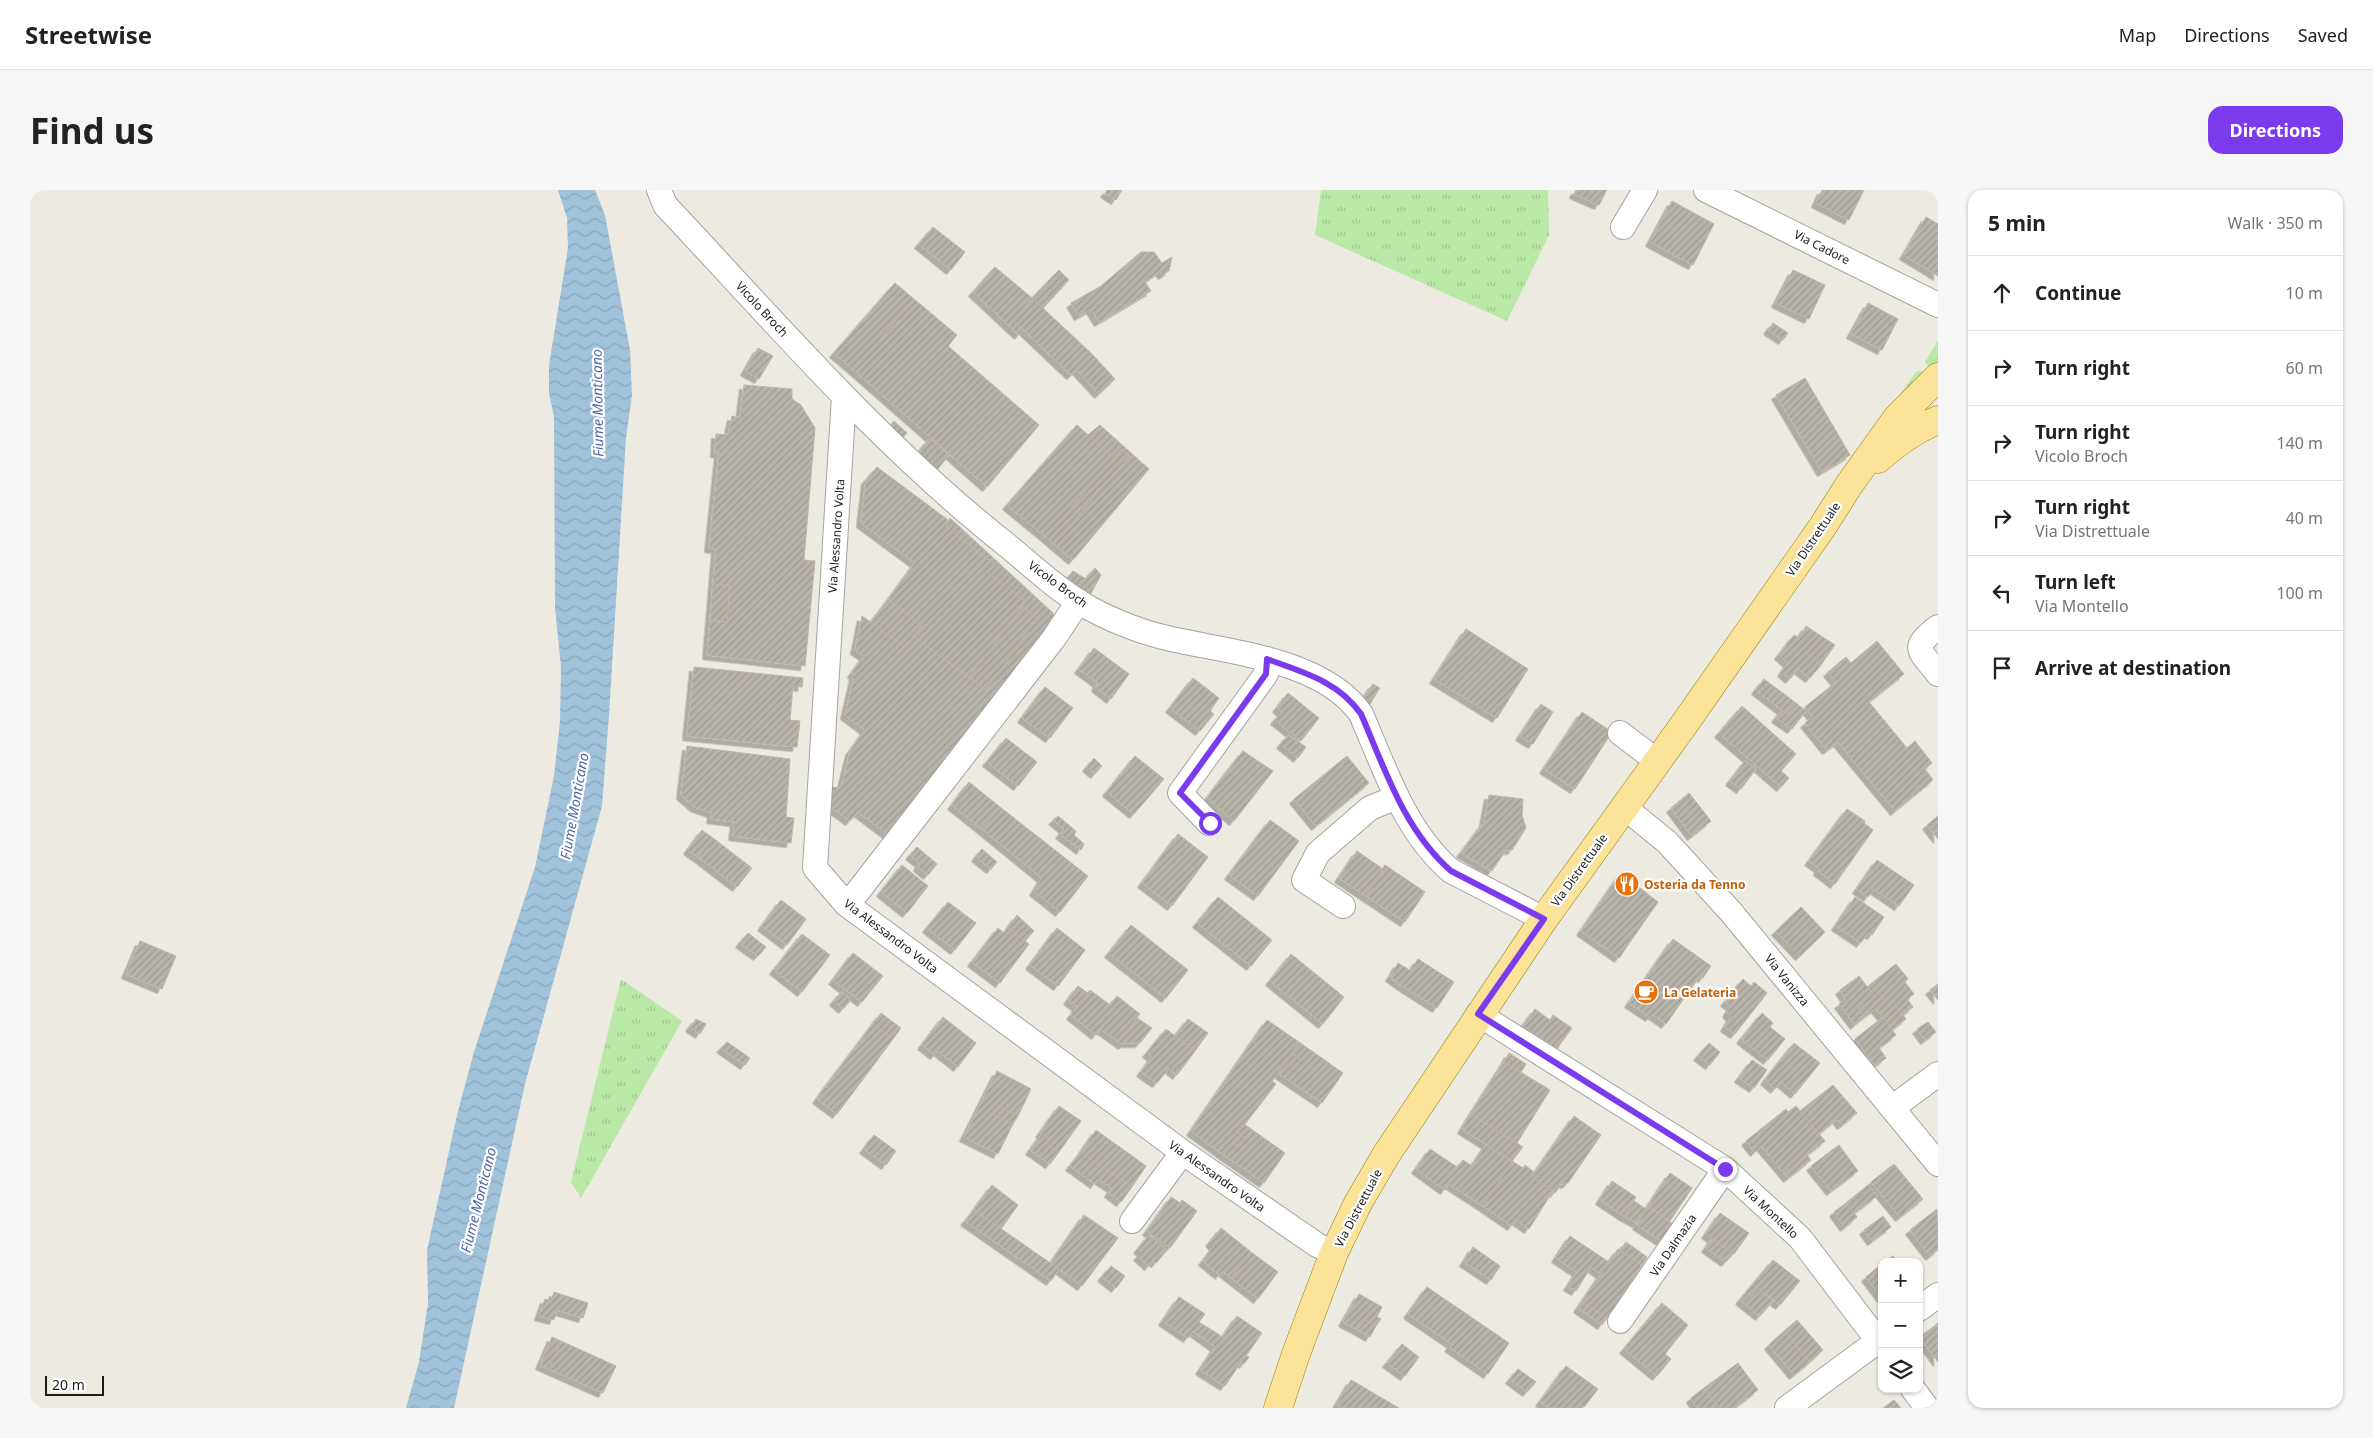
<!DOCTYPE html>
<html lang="en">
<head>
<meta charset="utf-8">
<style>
  :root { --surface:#fff; --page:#f6f6f6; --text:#222; --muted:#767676; --line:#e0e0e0; --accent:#7c3aed }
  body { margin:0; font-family:"Noto Sans",sans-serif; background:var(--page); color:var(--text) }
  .controls { position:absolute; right:15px; bottom:15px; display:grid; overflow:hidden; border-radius:10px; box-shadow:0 1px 4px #0004 }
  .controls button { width:45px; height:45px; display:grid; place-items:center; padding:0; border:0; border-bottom:1px solid var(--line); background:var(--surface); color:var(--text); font:25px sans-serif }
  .scale { position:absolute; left:15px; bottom:12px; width:59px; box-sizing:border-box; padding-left:5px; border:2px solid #1c1c1c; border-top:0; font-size:14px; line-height:18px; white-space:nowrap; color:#1c1c1c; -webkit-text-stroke:4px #fff; paint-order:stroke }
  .stop { position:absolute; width:15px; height:15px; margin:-11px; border:4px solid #7c3aed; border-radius:50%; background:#fff }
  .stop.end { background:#7c3aed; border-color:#fff; box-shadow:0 1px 5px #0008 }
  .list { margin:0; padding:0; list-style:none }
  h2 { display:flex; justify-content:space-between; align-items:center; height:65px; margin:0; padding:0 20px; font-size:21px }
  h2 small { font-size:16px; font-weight:400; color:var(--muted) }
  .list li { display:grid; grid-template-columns:32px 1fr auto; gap:15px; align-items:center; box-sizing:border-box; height:75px; padding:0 20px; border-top:1px solid var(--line) }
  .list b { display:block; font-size:19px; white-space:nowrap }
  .list p { margin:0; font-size:16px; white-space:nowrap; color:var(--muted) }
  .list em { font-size:16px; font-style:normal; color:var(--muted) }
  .icon { flex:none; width:28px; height:28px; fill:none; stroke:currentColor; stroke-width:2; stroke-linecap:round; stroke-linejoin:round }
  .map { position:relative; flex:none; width:1908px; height:1218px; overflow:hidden; border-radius:15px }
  header { display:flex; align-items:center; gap:30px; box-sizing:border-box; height:70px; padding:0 25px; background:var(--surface); border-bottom:1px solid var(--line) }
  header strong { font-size:24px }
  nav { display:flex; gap:28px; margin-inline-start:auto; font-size:18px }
  .intro { display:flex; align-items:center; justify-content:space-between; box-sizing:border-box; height:120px; padding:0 30px }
  h1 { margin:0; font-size:35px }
  .button { padding:12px 22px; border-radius:15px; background:var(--accent); color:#fff; font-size:18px; font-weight:700 }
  main { display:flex; gap:30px; padding:0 30px }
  aside { flex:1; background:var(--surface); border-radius:15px; box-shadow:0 1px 4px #0004 }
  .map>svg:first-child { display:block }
</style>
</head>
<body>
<header>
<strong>Streetwise</strong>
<nav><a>Map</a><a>Directions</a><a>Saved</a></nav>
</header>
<div class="intro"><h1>Find us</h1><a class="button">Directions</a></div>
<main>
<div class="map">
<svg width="1908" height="1218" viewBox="0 0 1908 1218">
  <defs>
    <pattern id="grass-tufts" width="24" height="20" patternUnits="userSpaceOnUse" patternTransform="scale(1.25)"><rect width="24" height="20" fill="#bae8a6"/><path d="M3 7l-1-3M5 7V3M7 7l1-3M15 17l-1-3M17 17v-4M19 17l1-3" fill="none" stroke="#9fc68e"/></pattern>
    <pattern id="water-waves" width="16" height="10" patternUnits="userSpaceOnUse" patternTransform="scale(1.25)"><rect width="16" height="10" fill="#a1c2db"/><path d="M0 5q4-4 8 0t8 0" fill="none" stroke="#8aa6bb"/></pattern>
    <pattern id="building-hatch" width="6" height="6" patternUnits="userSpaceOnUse" patternTransform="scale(1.25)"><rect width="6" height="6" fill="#b9b4ab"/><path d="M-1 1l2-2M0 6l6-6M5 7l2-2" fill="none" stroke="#9e9a93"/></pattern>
    <filter id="shadow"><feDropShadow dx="-4.5" dy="4.5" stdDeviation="0" flood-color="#0004"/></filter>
  </defs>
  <rect width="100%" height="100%" fill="#edebe1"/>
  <path fill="url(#grass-tufts)" d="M1291,0H1518L1519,45L1477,131L1285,45Z
    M1908,150V174L1902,180L1895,172Z
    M1892,181L1897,186L1847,237L1886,182Z
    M591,789L652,831L551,1008L541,992Z"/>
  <path fill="url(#water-waves)" d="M528,0H565L575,25L600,160L602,205L596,248L579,525L572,616L495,894L424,1218H376L389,1172L398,1113L397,1060L428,921L444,862L505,677L524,586L530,531L531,477L525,418L524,227L519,203V175L538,58L537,28Z"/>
  <path fill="url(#building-hatch)" stroke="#beb5a4" filter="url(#shadow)" d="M1077,0H1092L1086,10L1075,3Z
    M1546,0H1577L1569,15L1544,4Z
    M1792,0H1834L1819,30L1786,13Z
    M1642,11L1684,34L1663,75L1620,52Z
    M1896,27L1908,34V86L1874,65Z
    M903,37L935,62L921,80L889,54Z
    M1111,62H1124L1132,73L1142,67L1139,81L1133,85L1130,81L1115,92L1121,101L1069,132L1061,119L1049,126L1041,113L1071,96Z
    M965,77L1002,108L983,130L993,140L989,145L943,102Z
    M1029,80L1039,90L1013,118L1002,108Z
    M1763,80L1795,95L1779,129L1746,113Z
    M865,93L884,109L824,180L804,163Z
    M1002,108L1062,164L1085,189L1069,204L1047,180L1041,185L983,130Z
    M884,109L927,145L918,156L1009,235L957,297L824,180Z
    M1838,113L1868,129L1852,160L1821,144Z
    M1743,133L1758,143L1753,150L1738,140Z
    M728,158L743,166L729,189L715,181Z
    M1775,188L1820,265L1792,282L1746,205Z
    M714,195L762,199V209L771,215L785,238L774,370L785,371L775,476L677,465L680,430L697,432L700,396L683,394L686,359L679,358L689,263H685L686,244L698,245L702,226L710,228Z
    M864,231L877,243L871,250L858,238Z
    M1047,235L1084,268L1016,347L977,315Z
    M1070,235L1119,279L1043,370L1024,354L1099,266L1091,259L1084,268L1058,245Z
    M900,248L919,265L907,280L888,262Z
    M1091,259L1099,266L1024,354L1016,347Z
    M847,277L918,330L916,337L964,374L958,383L996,412L939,487L883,446L892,435L858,410L885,373L831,333L836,290Z
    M920,328L1023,423L1024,432L860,646L828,622L820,631L801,617L800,597L811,598L820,561L835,540L815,525L824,486L822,483L834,466L825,460L832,426L875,457L883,446L956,500L1007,428L992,417L996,412L958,383L964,374L916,337Z
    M1065,378L1071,385L1060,405L1037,388L1043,381L1056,389Z
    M683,394L700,396L697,432L680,430Z
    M858,410L892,435L875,457L841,432Z
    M992,417L1007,428L956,500L939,487Z
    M1776,436L1791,446L1777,464L1791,475L1780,488L1768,479L1760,489L1752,482L1758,473L1749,465L1764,445L1769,448Z
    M1436,439L1498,479L1467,528L1404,489Z
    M1791,446L1805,455L1791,475L1777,464Z
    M1847,451L1874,484L1839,512L1877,558L1885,551L1902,573L1895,579L1903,590L1865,621L1808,552L1797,560L1775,533L1783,527L1775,517L1806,492L1798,482L1816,467L1821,473Z
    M1064,458L1099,484L1081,509L1066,497L1068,493L1049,479Z
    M664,477L773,488L772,497L763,496L760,530L770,531L767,557L657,546Z
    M1163,488L1189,508L1180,521L1184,524L1170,541L1140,518Z
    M1734,489L1766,513L1757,524L1726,500Z
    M1343,494L1350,498L1336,520L1329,515Z
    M1015,497L1043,518L1020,548L992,528Z
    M1258,503L1289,528L1271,551L1245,530L1252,522L1247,518Z
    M1766,513L1776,521L1762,539L1746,528L1752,520L1757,524Z
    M1511,514L1523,522L1503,554L1490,546Z
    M1712,516L1766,564L1751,581L1759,588L1751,597L1689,543Z
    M1552,522L1582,542L1545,599L1514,579Z
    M1258,545L1276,557L1268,568L1251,554Z
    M976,548L1007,572L988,596L957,572Z
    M657,556L760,569L756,627L764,628L761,653L703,646L705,632L681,629L682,623L665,617L651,605Z
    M1213,561L1243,581L1204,631L1177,608Z
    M1105,566L1134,589L1104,624L1077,602Z
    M1317,566L1339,593L1286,636L1264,609Z
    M1064,568L1072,576L1065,584L1057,577Z
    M1715,571L1726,579L1711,599L1700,591Z
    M939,592L970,617L952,639L922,615Z
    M1659,603L1681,631L1662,646L1641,618Z
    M1459,605L1493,609L1492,625L1496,638L1482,660H1476L1462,681L1431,663L1454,632Z
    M970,617L1058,686L1030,722L1004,701L1012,688L952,639Z
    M1817,619L1835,631L1834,633L1843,640L1805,694L1788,681L1789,678L1779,671Z
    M1028,626L1046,641L1044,645L1054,654L1051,660L1030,644L1034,639L1023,630Z
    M1908,626V649L1897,635Z
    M1240,630L1269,651L1228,706L1199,685Z
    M672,640L683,648L668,667L658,660Z
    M1148,644L1178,667L1142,716L1112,693Z
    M683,648L722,678L707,697L668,667Z
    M887,657L907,674L898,685L888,677L890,673L880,665Z
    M952,659L967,672L961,679L946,667Z
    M1327,661L1353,679L1336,706L1309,688Z
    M1847,670L1884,695L1869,716L1844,699L1838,707L1827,699Z
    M872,675L898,696L877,723L851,702Z
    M1355,675L1395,702L1375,732L1336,706Z
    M1591,683L1628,712L1589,768L1551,741Z
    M1188,707L1242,750L1221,776L1167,733Z
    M1825,707L1854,727L1842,745L1838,743L1831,753L1806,736Z
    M751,710L776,729L757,755L732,736Z
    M918,712L946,733L925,760L897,738Z
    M1771,717L1795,742L1770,766L1746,741Z
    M987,725L1004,741L995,751L978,738Z
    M1101,735L1158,780L1136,808L1079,763Z
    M968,738L974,743L978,738L999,754L970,793L942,772Z
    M1027,738L1055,760L1028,796L1000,775Z
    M718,743L736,757L728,766L710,753Z
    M772,744L800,765L772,802L744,780Z
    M1643,749L1681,776L1673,788L1670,786L1636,834L1622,824L1620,827L1599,813Z
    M110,751L146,766L132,799L96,784Z
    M823,763L853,786L832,812L803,790Z
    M1261,764L1314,807L1293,834L1240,791Z
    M1388,769L1424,792L1407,818L1371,795Z
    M1368,773L1381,781L1371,795L1360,787Z
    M1866,774L1878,789L1875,792L1884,804L1877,809L1883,817L1873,825L1866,816L1853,827L1846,819L1855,812L1842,793Z
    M1829,786L1845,807L1828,819L1834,827L1825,835L1809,814L1816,809L1810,800Z
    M1713,789L1721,796L1724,792L1737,803L1705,844L1695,837L1701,827L1697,823L1701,816L1695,812Z
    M1842,793L1855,812L1834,827L1828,819L1845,807L1837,797Z
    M1908,794V810L1900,800Z
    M1048,796L1058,803L1047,817L1038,810Z
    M1060,800L1080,815L1087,806L1110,824L1099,838L1103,841L1093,855L1071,839L1066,845L1041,825Z
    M811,802L821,810L813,819L804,811Z
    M1866,816L1876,829L1862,840L1853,827Z
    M1505,819L1520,830L1523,825L1536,834L1521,855L1493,836Z
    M851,823L871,838L863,849L843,834Z
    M1732,823L1743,833L1740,837L1755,849L1738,870L1711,849Z
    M913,827L946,853L928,877L908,861L905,865L892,855Z
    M1853,827L1866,845L1838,866L1825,849Z
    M1107,828L1122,838L1110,853H1094L1103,841L1099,838Z
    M666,829L676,834L670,844L660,837Z
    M1158,829L1178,843L1165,861L1145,846Z
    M1237,830L1269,852L1262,863L1270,869L1264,877L1256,872L1242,891L1246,894L1208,943L1215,948L1209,957L1202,953L1194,965L1161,941Z
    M1898,832L1906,842L1895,850L1887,839Z
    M843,834L863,849L816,912L813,910L807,917L794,907L800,899L796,896Z
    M1536,834L1542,838L1524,863L1490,840L1493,836L1521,855Z
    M1136,839L1165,861L1147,885L1139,878L1127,893L1111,882L1122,867L1117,863Z
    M697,852L720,868L715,875L691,858Z
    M1269,852L1313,883L1292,913L1248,883L1256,872L1264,877L1270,869L1262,863Z
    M1679,853L1690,862L1680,875L1668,866Z
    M1764,853L1790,873L1765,904L1751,892L1745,899L1735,890Z
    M1849,858L1856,868L1845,876L1838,866Z
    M1479,863L1496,874L1491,882L1474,872Z
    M1722,870L1737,880L1724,898L1709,888Z
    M1474,872L1520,900L1487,953L1441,924Z
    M967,881L1001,899L988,926L968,916L963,924L983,934L968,964L934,947Z
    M1803,895L1827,923L1812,935L1807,929L1789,944L1770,921Z
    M796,896L800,899L794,907L807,917L813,910L816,912L807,924L787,909Z
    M968,916L988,926L983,934L963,924Z
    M1029,916L1051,931L1029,962L1016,953L1019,949L1010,943Z
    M1766,916L1795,951L1754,983L1731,956L1725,962L1716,951L1756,919L1758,922Z
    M1441,924L1493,957L1482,971L1432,939Z
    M1544,926L1571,945L1538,993L1531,994L1525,1003L1502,987Z
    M1214,934L1255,963L1234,993L1194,965L1202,953L1209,957L1215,948L1208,943Z
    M1066,940L1116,976L1102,997L1051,962Z
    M1012,944L1019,949L1016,953L1029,962L1020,974L1000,960Z
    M844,945L866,961L856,975L834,959Z
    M1456,955L1482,971L1453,1016L1419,994L1415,1000L1386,979L1400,959L1427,977L1433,970L1442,976Z
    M1809,955L1828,981L1801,1001L1781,976Z
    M1051,962L1102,997L1091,1012L1079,1003L1082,998L1068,989L1065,994L1040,976Z
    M1777,965L1781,970L1758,988L1754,983Z
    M1482,971L1493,978L1495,975L1505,983L1502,987L1523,1001L1499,1039L1486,1030L1482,1036L1453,1016Z
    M1864,974L1893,1009L1870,1027L1841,992Z
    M1640,983L1662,998L1640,1031L1618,1016Z
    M1582,991L1606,1007L1594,1026L1570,1010Z
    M962,995L988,1015L971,1039L944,1020Z
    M1838,995L1847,1006L1824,1023L1816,1013Z
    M1141,1007L1150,1013L1152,1010L1167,1021L1140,1058L1117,1041Z
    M1604,1011L1616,1019L1607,1033L1594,1026Z
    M1816,1013L1827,1027L1815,1037L1804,1022Z
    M1618,1016L1643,1034L1631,1051L1607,1035Z
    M1907,1019L1908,1060L1900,1066L1880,1040Z
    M944,1020L1029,1079L1021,1091L935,1031Z
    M1690,1023L1719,1043L1704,1064L1676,1044Z
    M1054,1025L1088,1048L1052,1096L1021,1073Z
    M1853,1026L1861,1037L1842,1051L1834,1040Z
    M1191,1038L1221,1062L1201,1088L1192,1081L1190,1085L1173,1071L1184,1056L1180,1052Z
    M1119,1045L1137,1060L1126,1073L1123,1071L1119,1076L1108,1066L1112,1062L1108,1059Z
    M1540,1046L1579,1072L1571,1084L1561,1077L1546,1101L1538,1096L1547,1082L1526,1068Z
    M1682,1049L1703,1063L1696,1072L1676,1058Z
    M1596,1052L1617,1067L1612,1075L1590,1060Z
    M1443,1057L1470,1076L1461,1090L1434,1072Z
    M1588,1059L1612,1075L1577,1128L1552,1112Z
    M1221,1062L1248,1082L1228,1109L1201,1088Z
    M1863,1066L1867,1072H1855Z
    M1743,1070L1770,1091L1750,1115L1723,1094Z
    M1852,1074V1108L1836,1087Z
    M1081,1076L1095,1086L1086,1098L1072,1087Z
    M1723,1094L1728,1098L1715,1114L1710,1110Z
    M1397,1097L1479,1153L1458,1184L1419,1157L1422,1154L1378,1124Z
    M1728,1098L1743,1111L1730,1126L1715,1114Z
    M524,1102L558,1113L553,1128L527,1120L524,1130L509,1126L515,1109L521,1111Z
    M1329,1104L1352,1117L1347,1127L1351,1129L1346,1136L1334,1129L1328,1140L1313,1132Z
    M1149,1107L1175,1124L1169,1132L1193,1147L1207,1126L1232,1143L1216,1166L1219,1167L1214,1174L1211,1172L1195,1196L1170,1180L1185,1157L1163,1141L1158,1148L1133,1131Z
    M1552,1112L1577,1128L1572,1135L1548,1118Z
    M1632,1113L1658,1135L1635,1164L1641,1169L1627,1186L1594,1159Z
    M1334,1129L1346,1136L1340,1147L1328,1140Z
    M1767,1130L1793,1160L1780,1172L1754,1141Z
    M1908,1133V1172L1890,1147Z
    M1754,1141L1780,1172L1764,1185L1739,1155Z
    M522,1147L531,1151L519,1179L510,1175Z
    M531,1151L586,1176L573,1203L519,1179Z
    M1372,1154L1389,1167L1375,1186L1357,1173Z
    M1708,1173L1728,1200L1704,1218H1689L1674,1198Z
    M1536,1176L1568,1199L1554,1217L1549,1214L1546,1218H1519L1510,1212Z
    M1488,1179L1506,1192L1497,1202L1480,1189Z
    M1321,1190L1369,1218H1313L1307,1214Z
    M1674,1198L1686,1215L1682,1218H1667L1661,1208Z
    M1864,1210L1871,1218H1853Z"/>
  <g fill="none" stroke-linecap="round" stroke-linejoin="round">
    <defs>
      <path id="minor" d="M629,0L635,15C745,132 851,256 978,356C1001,375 1025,398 1051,413C1073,427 1108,441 1133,447C1194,462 1292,468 1331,524C1355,579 1374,640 1421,681L1514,729
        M1676,0L1908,115
        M1593,37L1615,0
        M814,206L785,678L816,714L1155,964L1287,1055L1304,1063
        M1908,437C1880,459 1889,459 1908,484
        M1590,543L1627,571
        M1594,617L1637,652L1701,722L1908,974
        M1179,633L1150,603L1236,484L1237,469
        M816,714L826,704L1024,448L1048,412
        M1313,716L1274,690L1288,663L1340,618L1367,607
        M1448,824L1695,979L1770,1048L1852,1156
        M1862,918L1908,884
        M1102,1031L1147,970L1155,964
        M1889,1119L1908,1105
        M1590,1131L1695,979
        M1883,1199L1897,1218
        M1757,1218L1852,1148"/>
      <path id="major" d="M1848,269C1867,253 1885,239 1908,230
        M1248,1218L1267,1161L1304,1063L1328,1013L1356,965L1514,729L1653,536L1793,336L1819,295L1867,228L1908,187"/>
    </defs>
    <use href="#minor" stroke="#a3a3a3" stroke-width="26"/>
    <use href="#major" stroke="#917e02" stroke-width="29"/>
    <use href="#minor" stroke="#fff" stroke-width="24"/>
    <use href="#major" stroke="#fae399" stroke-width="28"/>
  </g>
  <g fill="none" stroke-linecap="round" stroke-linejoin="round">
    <path stroke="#7c3aed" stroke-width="6" d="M1180,633L1150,603L1236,484L1237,469C1272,482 1308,491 1331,524C1355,579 1374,640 1421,681L1514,729L1448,824L1695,979"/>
  </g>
  <defs>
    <symbol id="restaurant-disc" viewBox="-11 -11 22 22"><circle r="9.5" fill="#e8710a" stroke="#fff"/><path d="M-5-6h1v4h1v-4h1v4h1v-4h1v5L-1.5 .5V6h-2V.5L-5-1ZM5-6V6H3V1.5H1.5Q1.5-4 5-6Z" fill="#fff"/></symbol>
    <symbol id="cafe-disc" viewBox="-11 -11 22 22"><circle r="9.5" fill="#e8710a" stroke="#fff"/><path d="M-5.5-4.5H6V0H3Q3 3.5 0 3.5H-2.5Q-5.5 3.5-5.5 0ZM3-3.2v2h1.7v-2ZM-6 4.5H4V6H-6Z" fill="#fff"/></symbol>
  </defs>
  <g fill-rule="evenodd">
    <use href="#restaurant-disc" x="1583" y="680" width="28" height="28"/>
    <use href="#cafe-disc" x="1602" y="788" width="28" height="28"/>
  </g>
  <g text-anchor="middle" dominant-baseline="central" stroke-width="4.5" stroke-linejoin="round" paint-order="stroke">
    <g font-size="12" fill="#1c1c1c" stroke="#fff">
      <text transform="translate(1792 57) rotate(27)">Via Cadore</text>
      <text transform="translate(732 119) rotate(47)">Vicolo Broch</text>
      <text transform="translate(806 346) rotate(-86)">Via Alessandro Volta</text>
      <text transform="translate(1783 349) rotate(-56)">Via Distrettuale</text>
      <text transform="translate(1028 394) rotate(36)">Vicolo Broch</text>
      <text transform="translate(1549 680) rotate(-54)">Via Distrettuale</text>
      <text transform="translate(861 746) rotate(37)">Via Alessandro Volta</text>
      <text transform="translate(1757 790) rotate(51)">Via Vanizza</text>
      <text transform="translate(1187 986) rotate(35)">Via Alessandro Volta</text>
      <text transform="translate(1328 1018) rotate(-62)">Via Distrettuale</text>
      <text transform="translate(1741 1022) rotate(43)">Via Montello</text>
      <text transform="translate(1643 1055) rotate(-56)">Via Dalmazia</text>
    </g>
    <g font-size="12" font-weight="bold" fill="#c56008" stroke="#fff" text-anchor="start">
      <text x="1614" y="694">Osteria da Tenno</text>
      <text x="1634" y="802">La Gelateria</text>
    </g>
    <g font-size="14" font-style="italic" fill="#4a67a9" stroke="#fff">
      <text transform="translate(567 213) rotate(-91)">Fiume Monticano</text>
      <text transform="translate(544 616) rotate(-80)">Fiume Monticano</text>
      <text transform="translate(448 1010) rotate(-76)">Fiume Monticano</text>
    </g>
  </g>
</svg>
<div class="controls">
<button>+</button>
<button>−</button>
<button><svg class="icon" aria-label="layers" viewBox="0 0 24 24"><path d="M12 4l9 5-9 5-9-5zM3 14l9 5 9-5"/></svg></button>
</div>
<div class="scale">20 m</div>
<div class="stop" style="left:1180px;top:633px"></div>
<div class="stop end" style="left:1695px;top:979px"></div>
</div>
<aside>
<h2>5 min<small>Walk · 350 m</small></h2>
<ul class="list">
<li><svg class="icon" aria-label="ahead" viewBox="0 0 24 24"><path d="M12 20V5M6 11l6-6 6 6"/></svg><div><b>Continue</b></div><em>10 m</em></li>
<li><svg class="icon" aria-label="right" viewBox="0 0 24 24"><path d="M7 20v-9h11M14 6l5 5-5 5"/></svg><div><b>Turn right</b></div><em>60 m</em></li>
<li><svg class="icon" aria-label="right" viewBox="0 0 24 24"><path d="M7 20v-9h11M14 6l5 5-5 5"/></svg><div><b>Turn right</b><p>Vicolo Broch</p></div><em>140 m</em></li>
<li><svg class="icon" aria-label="right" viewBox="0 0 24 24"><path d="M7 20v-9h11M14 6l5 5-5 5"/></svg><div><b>Turn right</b><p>Via Distrettuale</p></div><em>40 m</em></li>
<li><svg class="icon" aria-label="left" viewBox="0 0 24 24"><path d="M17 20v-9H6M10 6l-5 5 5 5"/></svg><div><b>Turn left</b><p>Via Montello</p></div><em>100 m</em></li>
<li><svg class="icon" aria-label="arrive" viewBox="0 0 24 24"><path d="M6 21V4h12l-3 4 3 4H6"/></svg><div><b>Arrive at destination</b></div></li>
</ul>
</aside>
</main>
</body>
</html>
